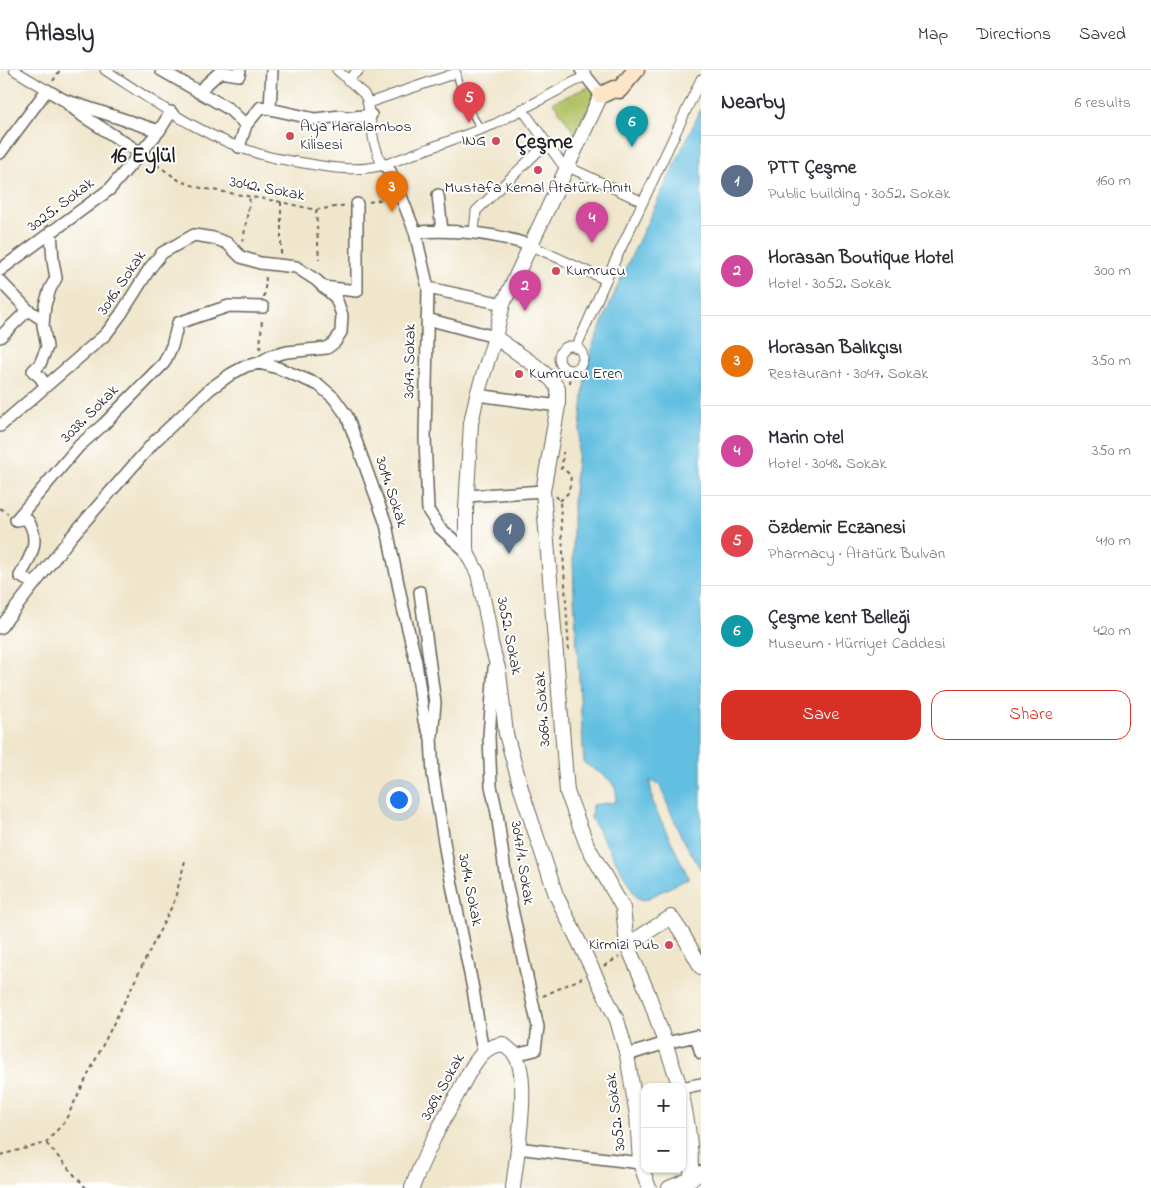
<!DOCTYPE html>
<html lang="en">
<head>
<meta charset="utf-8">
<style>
  :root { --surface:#fff; --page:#f7f7f7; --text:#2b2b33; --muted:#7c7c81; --line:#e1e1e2; --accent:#d93025 }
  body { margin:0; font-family:"Indie Flower",sans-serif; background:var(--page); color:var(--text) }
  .controls { position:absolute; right:15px; bottom:15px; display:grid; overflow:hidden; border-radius:10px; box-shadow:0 1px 4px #0004 }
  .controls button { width:45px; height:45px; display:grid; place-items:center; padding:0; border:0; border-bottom:1px solid var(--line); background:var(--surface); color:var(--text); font:25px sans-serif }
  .you { position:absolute; left:398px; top:729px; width:18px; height:18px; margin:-12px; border:4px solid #fff; border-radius:50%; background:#1a73e8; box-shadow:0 0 0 8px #1a73e833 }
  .badge { display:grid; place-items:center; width:32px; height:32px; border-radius:50%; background:var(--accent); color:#fff; font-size:16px; font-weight:700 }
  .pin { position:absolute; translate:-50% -41px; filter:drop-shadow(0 1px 2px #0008) }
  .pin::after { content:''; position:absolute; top:26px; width:18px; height:15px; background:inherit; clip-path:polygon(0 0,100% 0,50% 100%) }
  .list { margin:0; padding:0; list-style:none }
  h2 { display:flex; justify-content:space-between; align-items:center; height:65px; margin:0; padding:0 20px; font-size:21px }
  h2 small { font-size:16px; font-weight:400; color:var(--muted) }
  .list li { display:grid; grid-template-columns:32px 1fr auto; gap:15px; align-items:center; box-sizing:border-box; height:90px; padding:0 20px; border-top:1px solid var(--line) }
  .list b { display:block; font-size:19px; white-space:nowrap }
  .list p { margin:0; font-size:16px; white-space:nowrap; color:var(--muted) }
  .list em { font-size:16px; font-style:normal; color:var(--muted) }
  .actions { display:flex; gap:10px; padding:15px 20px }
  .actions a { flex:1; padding:11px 0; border:1px solid var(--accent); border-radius:15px; text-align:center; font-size:18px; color:var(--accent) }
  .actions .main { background:var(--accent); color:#fff }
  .map { position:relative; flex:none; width:701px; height:1118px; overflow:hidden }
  header { display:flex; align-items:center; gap:30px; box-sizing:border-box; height:70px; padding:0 25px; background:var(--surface); border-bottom:1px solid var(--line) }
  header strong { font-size:24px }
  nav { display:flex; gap:28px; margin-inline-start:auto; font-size:18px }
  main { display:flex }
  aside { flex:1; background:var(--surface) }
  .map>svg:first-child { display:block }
</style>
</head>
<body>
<header>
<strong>Atlasly</strong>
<nav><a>Map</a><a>Directions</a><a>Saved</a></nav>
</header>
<main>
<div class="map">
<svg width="701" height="1118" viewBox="0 0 701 1118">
  <rect width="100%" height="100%" fill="#fff"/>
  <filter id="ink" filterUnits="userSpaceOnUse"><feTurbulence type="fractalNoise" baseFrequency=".02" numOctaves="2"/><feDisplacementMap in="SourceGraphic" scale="10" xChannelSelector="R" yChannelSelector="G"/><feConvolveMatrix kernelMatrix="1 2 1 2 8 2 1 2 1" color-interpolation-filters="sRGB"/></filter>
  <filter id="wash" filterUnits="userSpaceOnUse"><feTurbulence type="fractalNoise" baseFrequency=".0096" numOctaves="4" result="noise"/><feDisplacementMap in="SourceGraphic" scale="20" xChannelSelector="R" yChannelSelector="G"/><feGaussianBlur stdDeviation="1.12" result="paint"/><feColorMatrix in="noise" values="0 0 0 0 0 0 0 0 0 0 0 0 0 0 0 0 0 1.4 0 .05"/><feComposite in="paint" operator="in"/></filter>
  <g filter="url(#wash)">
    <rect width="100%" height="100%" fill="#f0e6cc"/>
    <path fill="#b1c265" stroke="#666f40" d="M470,9L477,31L467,36L461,12Z
      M591,16L595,22L576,65L553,32Z"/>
    <path fill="#63bfe1" stroke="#406e7e" d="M701,39V800L679,762L659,714L650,711L653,734L689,808L644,830L637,828L591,748L592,735L615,732C622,712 598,702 584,693L574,525L573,484V433L584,316L591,279L621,208Z"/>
  </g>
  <g filter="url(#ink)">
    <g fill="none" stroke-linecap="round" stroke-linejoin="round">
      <defs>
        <path id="service" d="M456,2C462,27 467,37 481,59"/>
        <path id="pedestrian" d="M14,0L47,20
          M105,0C155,32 205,69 263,85C276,89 291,91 304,93C331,98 358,102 384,95L495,54L587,5
          M337,0L364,24L367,30L374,72L380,90L384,95
          M347,10L359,0
          M368,33L456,3
          M522,39L562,94L643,132
          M474,162L476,141L547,73
          M532,176L606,210
          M559 288a12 12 0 1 1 24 0a12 12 0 1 1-24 0Z
          M576,278L606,210L701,9"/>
        <path id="minor" d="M161,0L229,39L246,55
          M581,0L601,25
          M198,22L220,2L239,5L240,0
          M68,34L83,46L139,82
          M270,39L272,0
          M239,77L246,55L261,37L315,49L341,46L346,48L371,45
          M0,83L47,20L64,30L159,61
          M384,95L390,101L401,126L415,162L428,218L425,368L428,440L439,457L466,481
          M438,125L442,161
          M415,162C456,160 492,162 532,176
          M0,200L110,119L159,61L171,42
          M0,211L28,240L43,250
          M323,217L357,221V134
          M428,218L503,234
          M427,249L495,267
          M0,267L28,240
          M46,316L40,307L33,301L40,294L47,277L43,255L45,235L50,219L56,208L53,191L51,161
          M477,325L558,336
          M0,356L106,264L121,244L150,198L162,183L194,165L213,168L227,173L241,187L260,193L296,197L316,210L336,228L342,245L341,262L335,272L327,278L287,282L271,286L259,293
          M467,426L543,421
          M34,514L20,506C31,487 42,468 26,448L16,450L79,376L104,354L164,293L172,276L178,253L229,236L263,237
          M420,522L435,633L432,666
          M0,558L71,467L154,372L210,319L231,304L246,296L259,293L278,298L319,315L334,328L347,346L386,454L403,538L416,592L424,651L431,668L433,704L447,790L473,919L483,983
          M494,598L489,666L491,716L497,743L507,816L538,957L535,980L515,985
          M627,985L666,973L696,966L701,983
          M682,1018L701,1014
          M517,1078L640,1093"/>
        <path id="tertiary" d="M601,25L503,234L495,267L477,325L471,353L466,439V481L478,504L488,552L491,573L499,602L506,664L522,722L556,825L617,950L627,985L637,1045L640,1093L649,1118
          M495,267L536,296L552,310L558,319V336L543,421L567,722L587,775L623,838L627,875L648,923L680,1017
          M627,875L671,847L682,863L701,897
          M682,1025C688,1054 692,1079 691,1109
          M412,1118C424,1085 441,1054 458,1023C465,1010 472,994 483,983C489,977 495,975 503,974C507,978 512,981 515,985C531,1009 516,1088 513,1118
          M669,1118L691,1109L701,1103"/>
        <path id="secondary" d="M601,25L614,19L619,20L636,0"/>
      </defs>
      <use href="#service" stroke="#66635a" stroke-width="8"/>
      <use href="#pedestrian" stroke="#66635a" stroke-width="11"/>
      <use href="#minor" stroke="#66635a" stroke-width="14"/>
      <use href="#tertiary" stroke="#66635a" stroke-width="16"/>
      <use href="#secondary" stroke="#66635a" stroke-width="19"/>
      <path stroke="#66635a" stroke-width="2" stroke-dasharray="4 4" stroke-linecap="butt" d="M53,11L60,0
        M150,90L180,111L201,118L281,132L316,140L347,135
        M281,132V184
        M369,132L389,128
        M316,140L319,190
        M243,172L250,127
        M264,227L266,209L264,204
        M260,279L262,249
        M570,313L571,300
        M560,399L562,398L563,382
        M556,426L560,431L569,582
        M560,431L569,422L571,406L563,398
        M0,438L8,444
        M604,896L619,887
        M543,926L582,908
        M46,1073L65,1051L174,832L185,791
        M0,1085L46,1073L86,1118"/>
      <use href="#service" stroke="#fff" stroke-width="5.5"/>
      <use href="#pedestrian" stroke="#fff" stroke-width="9"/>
      <use href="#minor" stroke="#fff" stroke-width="11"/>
      <use href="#tertiary" stroke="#fff" stroke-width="14"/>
      <use href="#secondary" stroke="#fde5c5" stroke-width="16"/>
    </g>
  </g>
  <g fill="#d1495b" stroke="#fff" stroke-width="2">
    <circle cx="290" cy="66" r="5"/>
    <circle cx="496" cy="71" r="5"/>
    <circle cx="538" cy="100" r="5"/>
    <circle cx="556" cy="201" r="5"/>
    <circle cx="519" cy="304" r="5"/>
    <circle cx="669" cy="875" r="5"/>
  </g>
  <g text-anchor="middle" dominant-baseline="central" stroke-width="4" stroke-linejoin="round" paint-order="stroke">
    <g font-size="16" fill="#1c1c1c" stroke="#fff" text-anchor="start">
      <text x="300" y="57">Aya Haralambos<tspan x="300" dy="18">Kilisesi</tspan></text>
      <text x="486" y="71" text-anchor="end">ING</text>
      <text x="538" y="118" text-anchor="middle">Mustafa Kemal Atatürk Anıtı</text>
      <text x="566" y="201">Kumrucu</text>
      <text x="529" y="304">Kumrucu Eren</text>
      <text x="659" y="875" text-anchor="end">Kirmizi Pub</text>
    </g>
    <g font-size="16" fill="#1c1c1c" stroke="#fff">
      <text transform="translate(267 119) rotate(11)">3042. Sokak</text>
      <text transform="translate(61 135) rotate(-37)">3025. Sokak</text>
      <text transform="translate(122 213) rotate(-56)">3016. Sokak</text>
      <text transform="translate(410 291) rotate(-89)">3047. Sokak</text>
      <text transform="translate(90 344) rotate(-45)">3038. Sokak</text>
      <text transform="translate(391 422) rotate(72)">3014. Sokak</text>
      <text transform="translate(509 566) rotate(79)">3052. Sokak</text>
      <text transform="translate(543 639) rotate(-94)">3064. Sokak</text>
      <text transform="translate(522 793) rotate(81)">3047/1. Sokak</text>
      <text transform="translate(470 820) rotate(79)">3014. Sokak</text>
      <text transform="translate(443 1017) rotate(-61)">3069. Sokak</text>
      <text transform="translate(616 1042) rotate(-97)">3052. Sokak</text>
    </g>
    <g font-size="21" font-weight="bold" fill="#1c1c1c" stroke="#fff">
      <text x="544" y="73">Çeşme</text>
      <text x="143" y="87">16 Eylül</text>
    </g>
  </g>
</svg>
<div class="controls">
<button>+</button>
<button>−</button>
</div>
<div class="you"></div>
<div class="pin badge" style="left:509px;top:484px;background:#5c6f8a">1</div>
<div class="pin badge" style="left:525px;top:241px;background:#d1479c">2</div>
<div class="pin badge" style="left:392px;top:142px;background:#e8710a">3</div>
<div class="pin badge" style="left:592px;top:173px;background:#d1479c">4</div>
<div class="pin badge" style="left:469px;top:53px;background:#e0444e">5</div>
<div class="pin badge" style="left:632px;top:77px;background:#0f9aa8">6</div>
</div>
<aside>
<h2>Nearby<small>6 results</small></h2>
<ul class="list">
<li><span class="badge" style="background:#5c6f8a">1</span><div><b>PTT Çeşme</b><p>Public building · 3052. Sokak</p></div><em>160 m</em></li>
<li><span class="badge" style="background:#d1479c">2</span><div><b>Horasan Boutique Hotel</b><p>Hotel · 3052. Sokak</p></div><em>300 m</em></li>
<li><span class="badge" style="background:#e8710a">3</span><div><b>Horasan Balıkçısı</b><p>Restaurant · 3047. Sokak</p></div><em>350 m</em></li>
<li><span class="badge" style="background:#d1479c">4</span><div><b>Marin Otel</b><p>Hotel · 3048. Sokak</p></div><em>350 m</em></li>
<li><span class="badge" style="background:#e0444e">5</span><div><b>Özdemir Eczanesi</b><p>Pharmacy · Atatürk Bulvarı</p></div><em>410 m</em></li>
<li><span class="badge" style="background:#0f9aa8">6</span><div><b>Çeşme kent Belleği</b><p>Museum · Hürriyet Caddesi</p></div><em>420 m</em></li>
</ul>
<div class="actions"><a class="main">Save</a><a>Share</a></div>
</aside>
</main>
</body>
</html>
